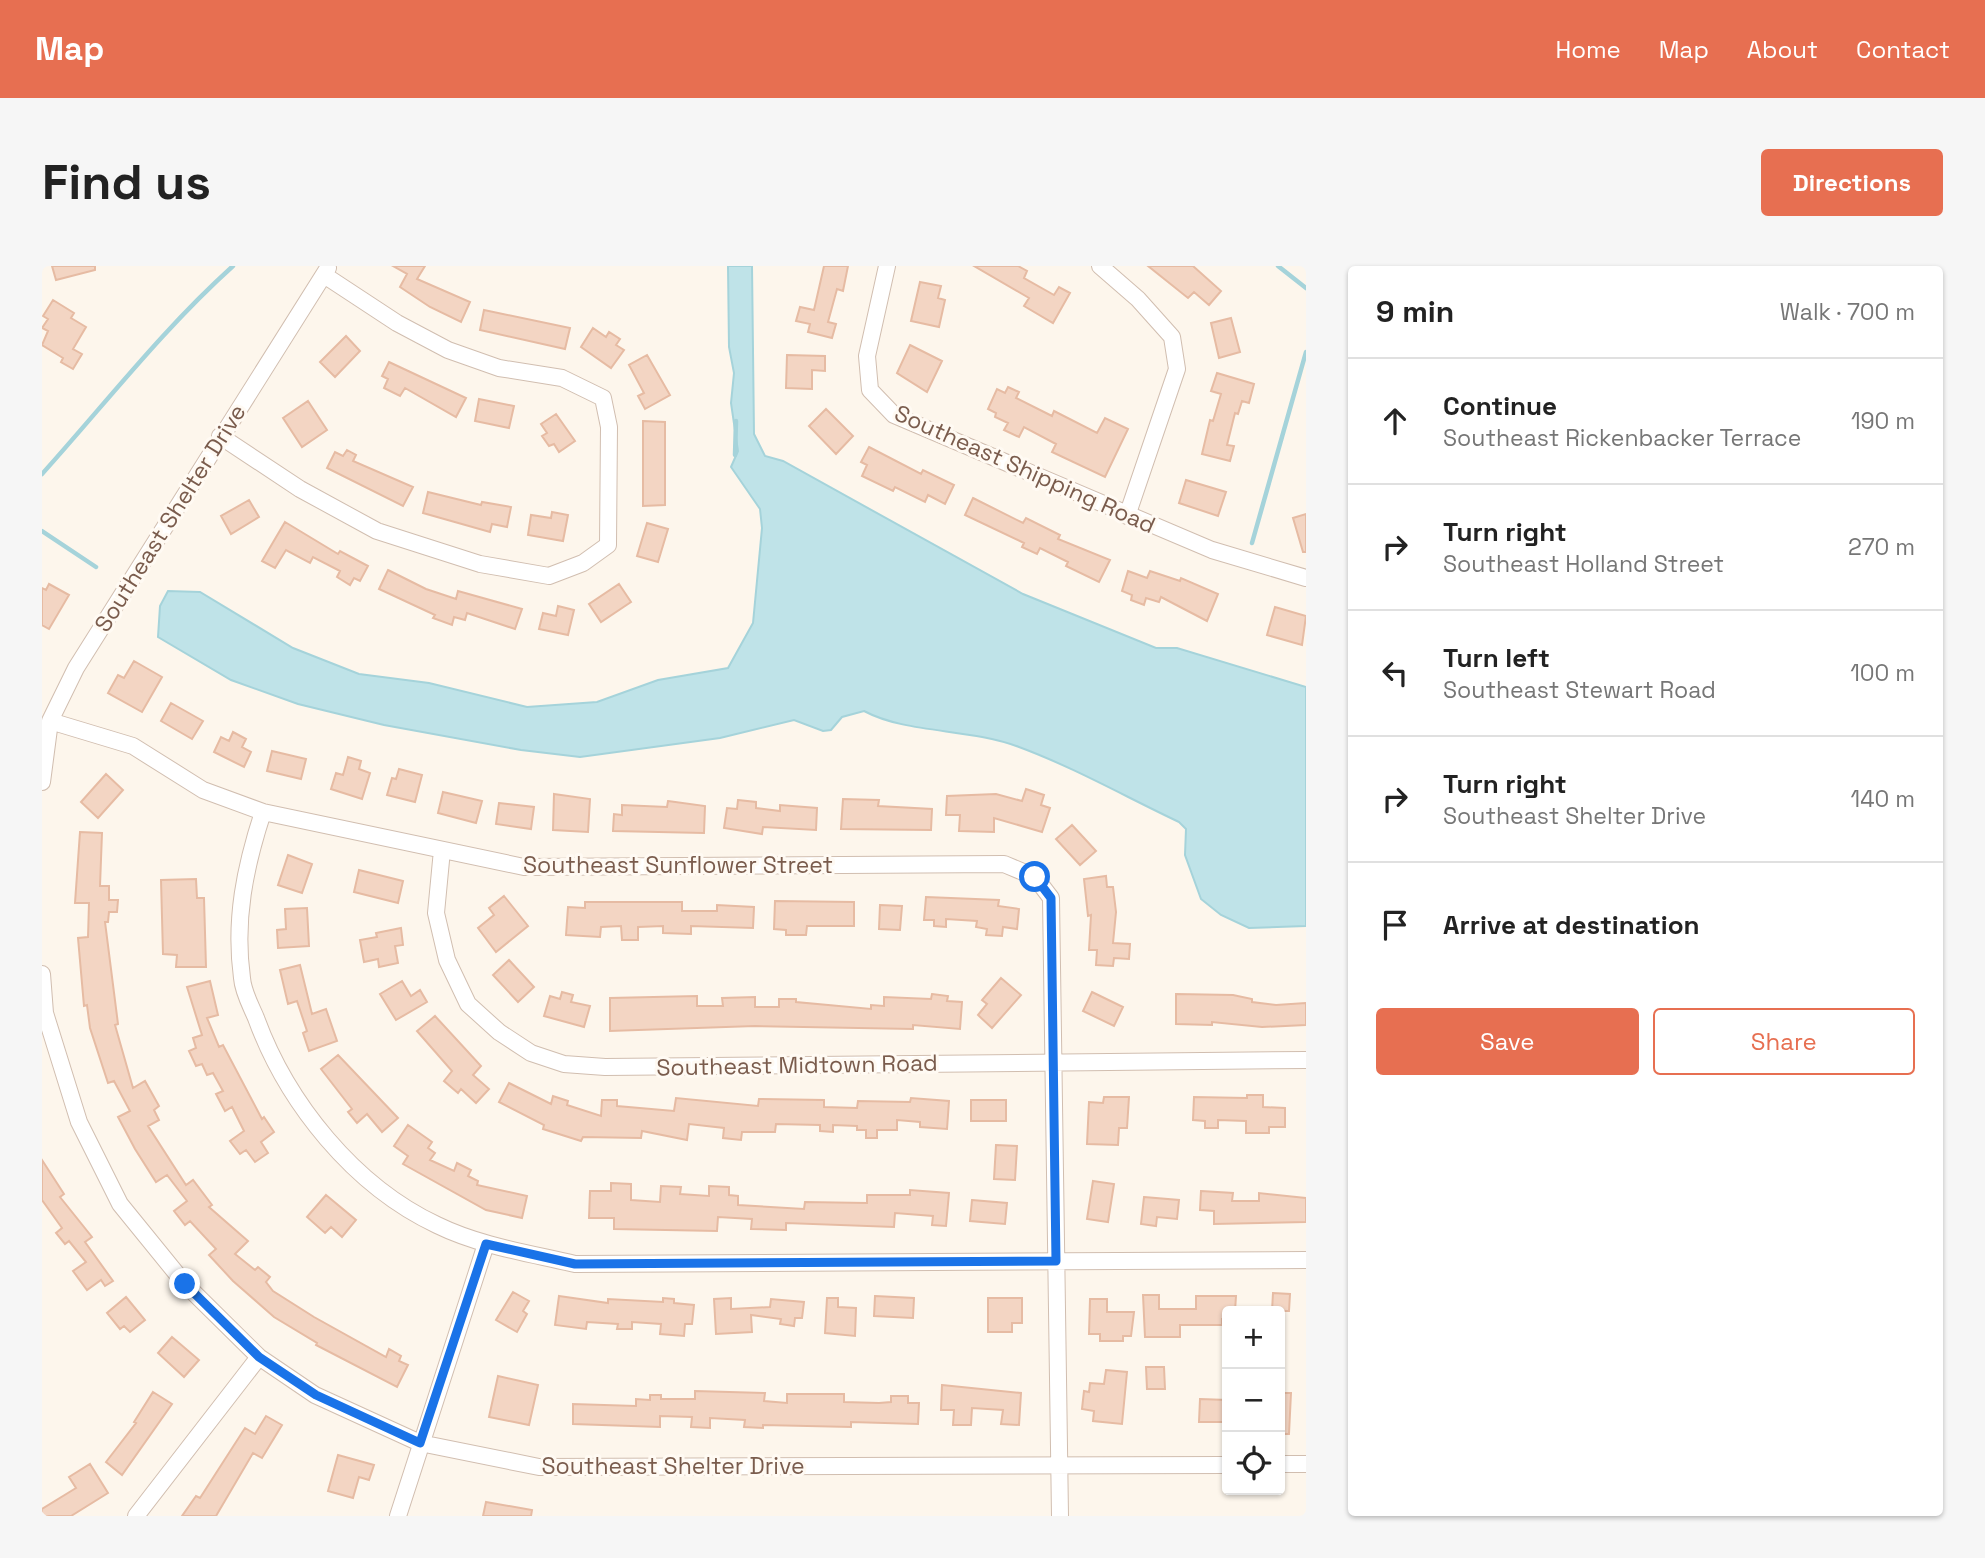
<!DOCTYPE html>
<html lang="en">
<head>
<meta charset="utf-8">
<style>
  :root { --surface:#fff; --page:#f6f6f6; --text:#222; --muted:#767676; --line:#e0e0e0; --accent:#e76f51 }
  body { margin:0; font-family:"Space Grotesk",sans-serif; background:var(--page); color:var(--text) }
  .controls { position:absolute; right:21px; bottom:21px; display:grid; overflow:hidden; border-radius:7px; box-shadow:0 2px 5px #0004 }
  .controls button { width:63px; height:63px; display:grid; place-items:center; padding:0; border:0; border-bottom:2px solid var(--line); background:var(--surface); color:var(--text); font:35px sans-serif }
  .stop { position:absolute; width:21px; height:21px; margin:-16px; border:5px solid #1a73e8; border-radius:50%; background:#fff }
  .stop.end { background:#1a73e8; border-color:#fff; box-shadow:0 2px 7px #0008 }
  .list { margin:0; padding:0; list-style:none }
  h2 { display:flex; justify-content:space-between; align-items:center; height:91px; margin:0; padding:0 28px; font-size:30px }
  h2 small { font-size:23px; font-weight:400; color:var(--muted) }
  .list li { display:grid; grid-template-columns:46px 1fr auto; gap:21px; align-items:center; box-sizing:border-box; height:126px; padding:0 28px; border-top:2px solid var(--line) }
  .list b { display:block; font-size:26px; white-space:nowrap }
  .list p { margin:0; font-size:23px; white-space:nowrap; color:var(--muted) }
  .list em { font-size:23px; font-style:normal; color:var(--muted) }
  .actions { display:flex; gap:14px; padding:21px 28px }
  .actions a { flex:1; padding:16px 0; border:2px solid var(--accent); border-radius:7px; text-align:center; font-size:24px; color:var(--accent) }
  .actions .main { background:var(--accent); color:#fff }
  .icon { flex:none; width:38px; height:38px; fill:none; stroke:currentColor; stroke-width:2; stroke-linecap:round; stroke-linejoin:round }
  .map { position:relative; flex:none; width:1264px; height:1250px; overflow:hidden; border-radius:7px }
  header { display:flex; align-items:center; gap:42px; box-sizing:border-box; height:98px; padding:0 35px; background:var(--accent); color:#fff }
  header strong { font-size:33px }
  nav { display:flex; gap:38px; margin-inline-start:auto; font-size:24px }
  .intro { display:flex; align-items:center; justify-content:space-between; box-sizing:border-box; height:168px; padding:0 42px }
  h1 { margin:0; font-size:49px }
  .button { padding:18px 32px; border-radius:7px; background:var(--accent); color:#fff; font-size:24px; font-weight:700 }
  main { display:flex; gap:42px; padding:0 42px }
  aside { flex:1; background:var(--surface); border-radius:7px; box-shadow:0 2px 5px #0004 }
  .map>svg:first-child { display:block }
</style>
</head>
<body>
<header>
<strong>Map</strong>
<nav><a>Home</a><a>Map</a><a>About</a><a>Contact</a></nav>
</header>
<div class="intro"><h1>Find us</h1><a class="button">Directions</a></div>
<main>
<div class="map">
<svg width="1264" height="1250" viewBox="0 0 1264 1250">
  <rect width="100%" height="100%" fill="#fdf6ec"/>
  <path fill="#bfe3e8" stroke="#a5d3da" stroke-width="2" d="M686,0H710L712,168L723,190L741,195L981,328L1114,382H1135L1264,421V660L1207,662L1179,649L1159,633L1143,589L1144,563L1137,556C1084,531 1031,501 977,481C928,462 865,468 822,445L800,451L789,464L781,465L752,454L678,472L538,491L479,484L342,459L256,438L189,414L116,371L118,340L126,325L158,326L251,382L317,408L387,417L485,441L555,436L616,414L686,402L711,357L720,262L718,243L689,201L696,185L689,137L692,107L687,81Z"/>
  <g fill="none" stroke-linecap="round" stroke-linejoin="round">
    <path stroke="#a5d3da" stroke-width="4.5" d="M1236,0L1264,22
      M693,189L694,155
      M0,208C63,138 121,63 191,0
      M0,265L54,301
      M1210,277L1264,86"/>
  </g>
  <path fill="#f3d5c3" stroke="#e6bba3" stroke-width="2" d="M10,0H53V4L14,14Z
    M351,0H383L375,13L428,36L419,56L388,41L358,21L365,8Z
    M782,0H806L801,25L795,23L786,56L794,58L790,72L766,66L768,58L754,55L758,41L772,44Z
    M932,0H976L985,5L982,12L1012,29L1017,21L1028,27L1011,57L982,40L987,32Z
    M1106,0H1151L1179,25L1167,39L1152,26L1146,32Z
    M878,16L899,20L896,32L903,34L897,61L869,55Z
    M11,34L32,47L29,52L44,61L31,83L40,88L31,103L19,96L21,92L0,79L6,65L0,62L6,53L1,50Z
    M442,44L528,62L523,83L438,64Z
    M1189,52L1198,86L1177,92L1169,57Z
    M551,62L564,71L567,66L578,73L574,79L582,84L569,102L539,81Z
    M304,70L318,85L293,111L278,96Z
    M868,79L900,95L885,126L855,107Z
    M605,89L628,129L603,143L596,130L602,127L587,99Z
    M745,89L783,90V105L770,104V123L744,122Z
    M347,96L424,132L414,151L363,122L358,130L342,122L346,113L340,110Z
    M1175,107L1212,118L1207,137L1200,135L1196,148L1193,147L1185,179L1192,180L1188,195L1160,188L1168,154L1171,155L1179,128L1169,125Z
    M966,121L977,126L974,132L1010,150L1012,145L1055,167L1063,152L1086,163L1063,211L1010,186L1014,178L982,161L977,171L962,164L966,157L953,151L954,147L946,143L955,123L963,127Z
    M437,133L472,140L467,162L433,155Z
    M266,135L285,164L260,181L241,152Z
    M784,143L811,170L794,188L767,160Z
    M514,148L533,175L517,186L512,178L507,180L500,170L505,167L499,158Z
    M601,155L623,156V239L601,240Z
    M827,181L879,208L881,204L912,219L903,238L886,229L883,236L853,221L851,225L820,210L825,199L819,196Z
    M305,184L314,189L311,195L371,221L361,240L285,202L293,186L301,190Z
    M1144,214L1184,226L1176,250L1137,237Z
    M386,226L439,239L440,236L469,241L465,261L450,258L448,266L381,247Z
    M931,232L981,257L984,252L1018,269L1016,273L1068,294L1057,316L1024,300L1026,296L998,282L995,288L980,281L982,277L923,249Z
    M207,234L217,251L189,268L179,250Z
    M510,246L526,249L521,275L486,269L489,249L509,252Z
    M1264,248V286H1261L1251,252Z
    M243,256L296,288L298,285L326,300L318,315L312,312L308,319L295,311L298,305L271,291L268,297L244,284L233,302L220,295Z
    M605,257L626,263L616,296L595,290Z
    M346,304L384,323L414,333L416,325L480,343L473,363L425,347L423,354L412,351L410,359L391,352L393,349L337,323Z
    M1086,305L1105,312L1108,305L1138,315L1139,312L1176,328L1165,355L1119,331L1117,336L1104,332L1102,339L1089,334L1090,329L1080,325Z
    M7,318L27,329L7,363L0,359V322L4,324Z
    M577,318L589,336L559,356L547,338Z
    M516,340L532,344L526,369L497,363L501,347L514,350Z
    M1233,341L1264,350L1260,379L1225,369Z
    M92,395L120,411L100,446L66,427L76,409L82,412Z
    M129,437L161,455L150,473L119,455Z
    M191,466L204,473L200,481L209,486L202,501L172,486L179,471L187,475Z
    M230,485L264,493L259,513L225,505Z
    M306,491L319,495L317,503L328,507L320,533L289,523L294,507L301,509Z
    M357,503L380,509L373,536L345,529L350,512L354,513Z
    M64,508L81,524L56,552L39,536Z
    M984,523L1002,529L999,539L1008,542L1000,566L952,552V566L917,565L918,549H904L905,530L954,528L980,535Z
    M401,526L440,535L434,557L396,547Z
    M512,528L548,533L546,566L511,564Z
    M801,533L837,534L836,540L890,543L889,564L799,563Z
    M696,534L714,536V542L738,545V539L775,542L774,564L721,561L720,568L682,562L685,542L695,543Z
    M626,535L663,540L662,567L571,565L572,548L580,549V539L625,541Z
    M457,537L492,541L489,563L454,558Z
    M1030,559L1054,585L1038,599L1014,573Z
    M38,566L60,567L58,620H67V634H76L75,646H67L66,656H63L76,758L73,759L91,822L103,815L117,840L112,844L117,854L106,860L144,919L151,914L170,939L167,941L206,975L193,988L213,1004L216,1001L228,1011L224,1016L231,1025L272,1051L344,1091L347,1083L359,1090L357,1095L366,1099L355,1121L274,1079L275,1077L232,1051L191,1015L167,989L174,983L148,955L143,959L132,945L145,935L125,909L114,916L93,883L76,851L88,845L72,815L66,817L48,762L45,739L42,740L36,672L46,671L47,637H33Z
    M246,589L270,598L260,627L236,619Z
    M317,604L361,615L356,637L312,626Z
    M1064,610L1065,621H1071L1074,646L1071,677L1088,678L1087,693L1072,692L1071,700L1054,699L1055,684H1047L1049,649L1046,650L1042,613Z
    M154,613L155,632H162L164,701H134L135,689L121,688L119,614Z
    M462,630L486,660L454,686L436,662L452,649L447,642Z
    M884,631L957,634L956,640L977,643L975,663L961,661L960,670L944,669L945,663L934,661L935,655L904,653V661L892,660V654H882Z
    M733,635L812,636V660H765L764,669H744V664L732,663Z
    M543,636H640V645H675V639L712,641L711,662L649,660V668L621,667V660L596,661V674H580L579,660L559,661L558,671L524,669L526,641L543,642Z
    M838,639L860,640L858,664L837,663Z
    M265,642L267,680L236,682L235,664L244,663L243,643Z
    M359,662L361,679L353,680L356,697L337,701L336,693L322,696L318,674L335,671L334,667Z
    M467,694L492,721L476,736L451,709Z
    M258,699L270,748L284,743L295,775L267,785L261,767L265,765L255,735L246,738L238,704Z
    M959,712L979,729L950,762L936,749L945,738L940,734Z
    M168,715L176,749L165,752L177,781L181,779L220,853L222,851L232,866L219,876L226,887L213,896L204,884L198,888L188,875L202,865L190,841L183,845L174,828L181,825L171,807L165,809L160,798L154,800L147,785L154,782L151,772L160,769L145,721Z
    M360,715L369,730L378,724L385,736L354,754L338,728Z
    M520,726L531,729L529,736L548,740L542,761L502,750L508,730L518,733Z
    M1050,726L1081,741L1072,760L1041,745Z
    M890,728L906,730L905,735L920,736L918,763L871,759V763L713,760L568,765V732L655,730V740H681L680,732L713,731V741H737V733H754V736L829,743V739L842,740V731L889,733Z
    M1134,728L1191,729L1210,733V736L1234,739L1264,737V759L1220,761L1170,756V759L1134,758Z
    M393,750L439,800L431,809L447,823L434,837L419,823L416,827L402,815L410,805L375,765Z
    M296,789L356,852L340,866L325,848L315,857L306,846L310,843L279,803Z
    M467,817L509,838L511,830L526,835L525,839L559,850L560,834H575V840L632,845L634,832L716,840L717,833L782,834V841L815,842L816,835L868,836L869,832L907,835L905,863L878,861V856L855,854V864H835V872H824V864H815V860L791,859V866L778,865V859L734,858L733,866H700L699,874L681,872L682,862L647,858L645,874L600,865L599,872L541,871L539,875L501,863L502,859L457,836Z
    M1205,829H1221V841L1243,842V861H1227V867H1204V855L1176,854V862H1163V855L1151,854L1152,831L1205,832Z
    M1062,831H1087L1085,862H1077L1076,879L1045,878L1047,836L1061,837Z
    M929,834H964V855H929Z
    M366,859L390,876L386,882L393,887L388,894L412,905L415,897L429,904L426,910L436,915L435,919L485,930L480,952L444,944L361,898L366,890L352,880Z
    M954,879L975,880L973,914L952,913Z
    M0,894L22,928L18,931L50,971L43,976L71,1015L63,1020L59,1014L45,1024L31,1005L44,996L27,975L23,978L14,967L20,962L0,934Z
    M1051,915L1072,918L1066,956L1045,953Z
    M569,917L589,918V934L618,936L619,920L639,921L638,928L667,930V920L687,921V929L696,930V939L762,943L763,936L825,937V929H868V924L907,927L904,960L890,959L891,950L853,947L852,961L744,957V964L709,963L710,953L676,951L675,965L572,963V952H547L548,925H569Z
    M1159,925L1191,927L1190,935H1217V927L1264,932V956L1172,958V945L1158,944Z
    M284,929L314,954L300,971L289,961L283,967L265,951Z
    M1102,931L1137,934L1135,953L1115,951L1114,960L1099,958Z
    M930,934L965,937L963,958L928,955Z
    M471,1026L487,1035L481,1045L485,1048L475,1066L454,1054Z
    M1231,1027L1248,1028L1247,1045H1230Z
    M1101,1029H1117V1043H1154V1030H1194L1193,1045H1185V1053H1180V1059H1138V1071H1103Z
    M517,1030L566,1037V1033L621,1036V1032L632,1033V1037L652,1039L650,1058H643L642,1070L618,1068L619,1058L590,1056V1063H575L576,1058L545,1056L544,1063L513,1059Z
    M833,1030L872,1032L871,1052L832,1050Z
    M84,1031L103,1054L88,1066L82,1060L78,1063L65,1047Z
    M689,1032V1043L728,1041L729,1033L762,1036L760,1052H753L752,1060L738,1058L739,1053L709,1049L710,1066L674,1068L672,1033Z
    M785,1032H796V1041L814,1042L813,1070L783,1067Z
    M946,1032H980V1057H970V1066H946Z
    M1048,1033H1065V1046H1092L1089,1070H1081V1075H1058V1068H1047Z
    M130,1071L157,1094L142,1111L116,1087Z
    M1104,1101H1122L1123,1123H1105Z
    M1064,1104L1085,1106L1080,1158L1051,1155L1052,1145L1040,1143L1042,1125L1047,1126L1048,1117L1062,1118Z
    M456,1110L496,1119L487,1159L447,1151Z
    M900,1119L979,1127L977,1159L959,1158L961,1144L930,1142L929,1159H911L912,1144H899Z
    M653,1125L723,1127L722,1135L745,1137V1128H802V1136L837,1137L849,1136V1130H866V1137H877L876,1158L809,1156V1161L721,1159V1162L702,1161L703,1154L668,1152V1162L649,1161L650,1151L618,1150V1161L531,1158V1138L594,1140V1133L608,1134V1129H619V1133H653Z
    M111,1126L130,1138L80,1209L64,1196L94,1157L92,1156Z
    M1238,1127H1249L1247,1168H1238Z
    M1158,1133L1185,1134V1156H1157Z
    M224,1150L240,1159L220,1192L211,1187L174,1250H140L154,1230L158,1232L203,1162L213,1168Z
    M296,1189L332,1199L327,1214L317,1211L311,1232L286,1225Z
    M48,1198L66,1227L29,1250H0V1243L34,1222L27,1211Z
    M444,1236L490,1244L489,1250H441Z"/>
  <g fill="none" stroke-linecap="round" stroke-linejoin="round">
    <defs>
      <path id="minor" d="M845,0L825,90L828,124L852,149L1170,284L1264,312
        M1058,0L1096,33L1130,71L1135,103L1085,250
        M178,170L258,223L335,265L438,298L507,310L541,297L566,279L567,161L561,132L520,112L457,102L406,84L355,57L282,9
        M8,455L91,480L161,524L221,546L482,601L962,598L993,611L1009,632L1018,1250
        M0,516L8,455L34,402L286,2
        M221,546C203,601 192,654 200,712C201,726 209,740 214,752C245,837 312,920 395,959C438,980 486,987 533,998L1264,994
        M400,584L394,647L405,694L426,738L457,766L489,787L522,798L563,801L1264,794
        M0,708L3,747L37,856L78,938L143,1018L217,1091L273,1129L378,1177L497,1201L1185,1199
        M1238,1198H1264
        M94,1250L217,1091
        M356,1250L444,978"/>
    </defs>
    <use href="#minor" stroke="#d1beb0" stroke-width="18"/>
    <use href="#minor" stroke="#fff" stroke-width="16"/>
  </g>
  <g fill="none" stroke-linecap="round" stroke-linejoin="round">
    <path stroke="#1a73e8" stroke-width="9" d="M143,1018L217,1091L274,1129L378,1177L444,978L533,998L1014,995L1009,632L993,611"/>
  </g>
  <g text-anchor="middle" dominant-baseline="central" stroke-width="6" stroke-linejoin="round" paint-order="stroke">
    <g font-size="23" fill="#7a5c4d" stroke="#fffaf3">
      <text transform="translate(983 203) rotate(24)">Southeast Shipping Road</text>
      <text transform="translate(128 252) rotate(-58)">Southeast Shelter Drive</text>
      <text x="636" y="599">Southeast Sunflower Street</text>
      <text transform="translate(755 799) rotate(-1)">Southeast Midtown Road</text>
      <text x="631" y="1200">Southeast Shelter Drive</text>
    </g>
  </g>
</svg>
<div class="controls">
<button>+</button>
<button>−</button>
<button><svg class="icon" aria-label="locate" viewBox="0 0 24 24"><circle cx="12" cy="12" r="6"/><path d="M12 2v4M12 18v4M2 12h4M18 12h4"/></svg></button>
</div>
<div class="stop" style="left:993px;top:611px"></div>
<div class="stop end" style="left:143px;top:1018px"></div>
</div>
<aside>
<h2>9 min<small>Walk · 700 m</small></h2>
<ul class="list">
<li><svg class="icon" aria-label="ahead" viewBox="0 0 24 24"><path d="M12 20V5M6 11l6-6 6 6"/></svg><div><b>Continue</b><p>Southeast Rickenbacker Terrace</p></div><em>190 m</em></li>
<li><svg class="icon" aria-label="right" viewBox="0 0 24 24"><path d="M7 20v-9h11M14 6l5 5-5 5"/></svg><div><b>Turn right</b><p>Southeast Holland Street</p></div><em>270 m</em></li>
<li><svg class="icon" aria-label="left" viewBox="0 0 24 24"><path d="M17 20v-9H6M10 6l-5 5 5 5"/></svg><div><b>Turn left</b><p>Southeast Stewart Road</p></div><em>100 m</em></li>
<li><svg class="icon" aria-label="right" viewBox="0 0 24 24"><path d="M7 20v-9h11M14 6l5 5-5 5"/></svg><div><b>Turn right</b><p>Southeast Shelter Drive</p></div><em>140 m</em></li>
<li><svg class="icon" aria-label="arrive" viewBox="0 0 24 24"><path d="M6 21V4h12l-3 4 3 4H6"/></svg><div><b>Arrive at destination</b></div></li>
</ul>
<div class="actions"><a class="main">Save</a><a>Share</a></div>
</aside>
</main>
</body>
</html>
